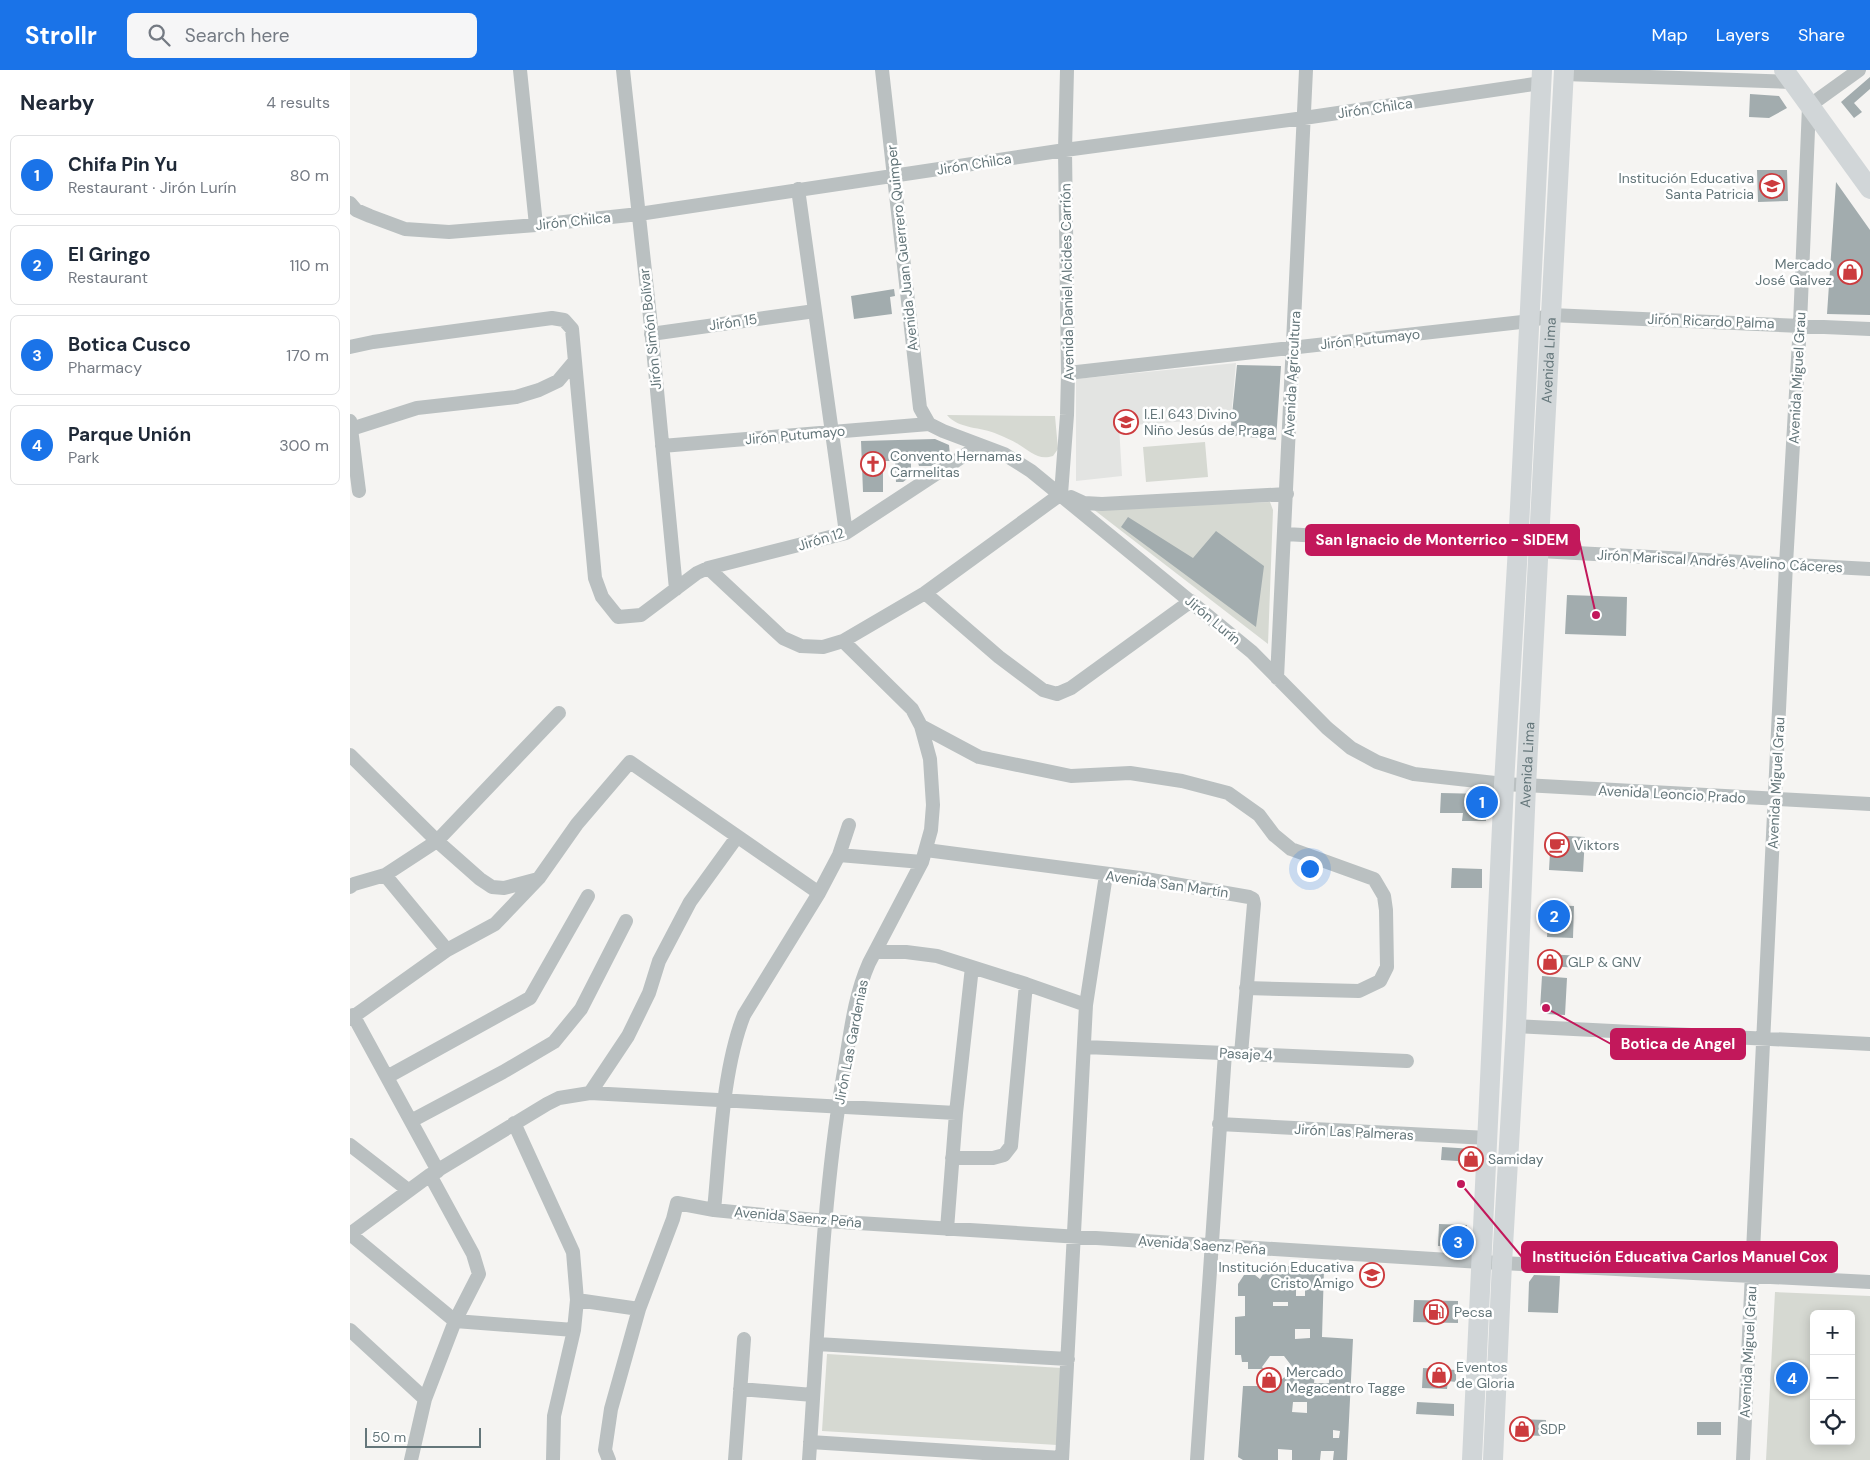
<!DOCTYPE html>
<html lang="en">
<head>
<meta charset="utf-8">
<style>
  :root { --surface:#fff; --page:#f6f6f7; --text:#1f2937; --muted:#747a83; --line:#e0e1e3; --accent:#1a73e8 }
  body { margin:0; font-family:"DM Sans",sans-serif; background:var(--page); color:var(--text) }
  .controls { position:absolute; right:15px; bottom:15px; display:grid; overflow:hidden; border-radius:8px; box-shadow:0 2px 12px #0003 }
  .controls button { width:45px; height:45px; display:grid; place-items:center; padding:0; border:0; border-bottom:1px solid var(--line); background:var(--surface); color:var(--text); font:25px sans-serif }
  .scale { position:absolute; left:15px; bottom:12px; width:116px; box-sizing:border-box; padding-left:5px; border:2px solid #64767a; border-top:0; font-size:14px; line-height:18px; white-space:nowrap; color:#64767a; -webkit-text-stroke:4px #fff; paint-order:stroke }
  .you { position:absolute; left:959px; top:798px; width:18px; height:18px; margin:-12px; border:4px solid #fff; border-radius:50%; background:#1a73e8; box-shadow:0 0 0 8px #1a73e833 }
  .badge { display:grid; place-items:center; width:32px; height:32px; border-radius:50%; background:var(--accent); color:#fff; font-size:16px; font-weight:700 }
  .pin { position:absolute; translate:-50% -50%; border:2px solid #fff; box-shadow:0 1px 5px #0006 }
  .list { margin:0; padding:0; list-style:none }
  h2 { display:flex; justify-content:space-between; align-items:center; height:65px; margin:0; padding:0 20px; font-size:21px }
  h2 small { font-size:16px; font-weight:400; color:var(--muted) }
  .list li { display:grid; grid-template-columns:32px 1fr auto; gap:15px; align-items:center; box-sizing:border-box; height:80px; margin:0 10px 10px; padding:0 10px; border:1px solid var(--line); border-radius:8px }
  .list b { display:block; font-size:19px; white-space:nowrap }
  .list p { margin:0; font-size:16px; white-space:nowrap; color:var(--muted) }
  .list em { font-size:16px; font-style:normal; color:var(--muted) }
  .icon { flex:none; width:28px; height:28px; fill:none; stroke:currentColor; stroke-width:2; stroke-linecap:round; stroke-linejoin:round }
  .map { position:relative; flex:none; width:1520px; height:1390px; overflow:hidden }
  header { display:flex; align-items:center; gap:30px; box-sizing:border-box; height:70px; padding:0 25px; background:var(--accent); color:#fff }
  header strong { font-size:24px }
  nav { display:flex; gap:28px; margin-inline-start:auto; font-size:18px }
  .search { width:350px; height:45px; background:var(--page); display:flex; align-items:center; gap:12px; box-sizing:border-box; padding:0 18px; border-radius:8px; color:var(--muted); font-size:19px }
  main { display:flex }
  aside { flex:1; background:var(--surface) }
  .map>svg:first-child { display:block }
</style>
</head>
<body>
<header>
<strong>Strollr</strong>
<div class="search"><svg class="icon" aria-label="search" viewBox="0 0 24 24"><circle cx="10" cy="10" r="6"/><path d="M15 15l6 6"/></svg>Search here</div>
<nav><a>Map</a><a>Layers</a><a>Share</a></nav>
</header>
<main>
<aside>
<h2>Nearby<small>4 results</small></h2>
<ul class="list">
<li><span class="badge">1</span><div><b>Chifa Pin Yu</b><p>Restaurant · Jirón Lurín</p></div><em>80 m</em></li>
<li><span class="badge">2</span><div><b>El Gringo</b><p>Restaurant</p></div><em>110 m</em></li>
<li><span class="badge">3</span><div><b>Botica Cusco</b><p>Pharmacy</p></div><em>170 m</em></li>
<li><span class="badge">4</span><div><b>Parque Unión</b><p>Park</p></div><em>300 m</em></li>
</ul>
</aside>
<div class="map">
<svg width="1520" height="1390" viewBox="0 0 1520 1390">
  <rect width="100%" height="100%" fill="#f5f4f2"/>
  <path fill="#e3e4e2" d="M886,293L881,348L769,356L772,406L726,411V309Z"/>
  <path fill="#d6d9d2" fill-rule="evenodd" d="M597,345L705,346L708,379L703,386C688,391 680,381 668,374C662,370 654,367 647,364C632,357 608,359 597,345Z
    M855,372L858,407L796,412L793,377Z
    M920,432L923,440L918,574L743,439Z
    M1425,1222L1520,1226V1390H1416ZM1464,1244H1501V1371H1464Z
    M477,1284L712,1298L707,1375L472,1361Z"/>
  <path fill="#a2acae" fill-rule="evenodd" d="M1520,7V19L1504,33L1512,42L1504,48L1491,32Z
    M1400,24L1429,26L1437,38L1419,48L1399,47Z
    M1407,100H1437L1438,131L1408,132Z
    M1486,112L1520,160V245L1477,244Z
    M544,219L545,226L540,227L542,244L504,249L501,226Z
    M887,295L931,296L926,370L880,365Z
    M585,369L599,375L600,385L581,396H569L567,389H561V406L553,412H546L545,391H533V422H513L511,371Z
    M778,447L843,488L866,461L914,496L906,557L771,457Z
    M1217,525L1277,527L1276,566L1215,564Z
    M1091,723L1136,724V751H1112L1113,743H1090Z
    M1201,765L1235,767L1233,802L1199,800Z
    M1102,798L1132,799V818H1101Z
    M1199,835L1224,836L1223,868L1197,867Z
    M1195,884L1233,886L1232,898L1195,896Z
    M1192,906L1217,908L1215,945L1196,944L1190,939Z
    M1092,1077L1124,1079L1123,1092L1091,1090Z
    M1089,1154L1117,1155L1116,1168L1109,1177L1088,1176Z
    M916,1195L974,1198L972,1267L1003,1269L997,1390H983L984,1381H971L970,1390H942V1380L928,1379V1390H893L888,1387L893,1316H912V1299H898V1292H892L891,1285H885V1247L895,1246V1226H888V1214L894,1205H905L910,1209L915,1201ZM946,1212L955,1213V1226H946ZM923,1232H938V1236H923ZM945,1259H960V1268L945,1269ZM920,1286H934L944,1299L931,1310L922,1309L912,1297ZM965,1303H979V1313H964ZM943,1332H957V1343L942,1342ZM983,1360L990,1361L989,1368H983Z
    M1184,1205L1210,1206L1208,1243L1178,1242L1179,1212Z
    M1064,1230L1108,1231V1253L1063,1252Z
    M1073,1298L1106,1300V1312L1098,1311L1097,1319L1072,1318Z
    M1067,1332L1104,1334V1346L1066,1344Z
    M1168,1349L1196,1350L1195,1366L1167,1365Z
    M1347,1352H1371V1365H1347Z"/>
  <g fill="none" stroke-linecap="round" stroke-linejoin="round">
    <path stroke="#bac0c1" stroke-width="14" d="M170,0L186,155
      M273,0L300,247L326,519
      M532,0L570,338L579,354
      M1214,4L1442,12
      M448,119L496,463
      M0,133L6,140L20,146L55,159L99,162L186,155L289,144L715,80L954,48L1191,13
      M301,264L465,241
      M0,277L23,272L202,248L214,250L222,259L245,508L252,527L268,547L291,545L347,503L358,498L496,463L630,375
      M718,303L1180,251L1201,245L1520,259
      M0,351L9,421
      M579,354L593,361L654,384L681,401L902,582L977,658L1001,678L1027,692L1064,704L1154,714L1520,734
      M1,359L67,338L166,327L189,320L208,311L224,292
      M312,376L579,354
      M711,424L717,345L718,303L715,80L717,0
      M721,427L734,433L752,434L937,424
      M935,464L1168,477
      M1189,481L1520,499
      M358,498L433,568L451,576L473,577L493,571L575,523L711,424
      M575,523L649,587L693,620L707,624L721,618L841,531
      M927,608L956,0
      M571,656L629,687L721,706L780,703L832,711L878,723L909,745L924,765L941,779L1024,809L1034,826L1036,840L1037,897L1030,911L1009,921L896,918
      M0,685L87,771L130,809L142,817L154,818L188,809
      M576,780L790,808L899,827L903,829L904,834L891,984
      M489,785L572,792
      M35,805L97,880
      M0,817L4,814L35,805L87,771L209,643
      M525,882H556L587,886L676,914L736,935
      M3,945L88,1101
      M0,949L97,880L145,854L189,808L227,754L280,692L469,823
      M1166,956L1520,974
      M735,977L1057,991
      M37,1007L180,928L238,826
      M240,1023L278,966L299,923L309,891L340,832L387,767
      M61,1051L153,1002L204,972L231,939L276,851
      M164,1053L223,1182L227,1230L224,1260L204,1346L203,1390
      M869,1054L1138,1068
      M0,1075L58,1120
      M602,1088H643L654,1085L661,1076L676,914
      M364,1140C370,1080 372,1001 394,945L469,823L489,785L499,755
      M597,1159L606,1043L622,897
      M0,1164L80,1105L197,1034L209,1028L240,1023L606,1043
      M0,1164L105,1251L224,1260
      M227,1230L289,1239
      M0,1260L75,1329
      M467,1274L718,1289
      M390,1319L463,1325
      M460,1372L712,1388
      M61,1390L75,1329L105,1251L129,1204L123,1184L80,1105
      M259,1390L255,1380L261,1339L289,1239L323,1149L327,1133L364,1140L476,1151L1131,1192L1520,1212
      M385,1390L394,1269
      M459,1390C468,1263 472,1133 493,1007C500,969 503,929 519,893L572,792L581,760L583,735L580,689L571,656L562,639L493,571
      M712,1390L736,935L756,805
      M847,1390L875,983
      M1393,1390L1436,494L1450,254L1459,36L1509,0"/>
    <g stroke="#d1d6d8" stroke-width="20">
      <path d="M1434,0L1520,119"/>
      <path d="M1122,1390L1154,714L1168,477L1192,0"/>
      <path id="s1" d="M1143,1390L1152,1193L1166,956L1176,716L1214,0"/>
    </g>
  </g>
  <defs>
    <symbol id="school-ring" viewBox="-11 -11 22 22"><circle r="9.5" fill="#fff" stroke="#cc3b3e" stroke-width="1.5"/><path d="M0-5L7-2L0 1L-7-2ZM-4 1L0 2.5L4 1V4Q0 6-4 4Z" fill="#cc3b3e"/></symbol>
    <symbol id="shop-ring" viewBox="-11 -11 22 22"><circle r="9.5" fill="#fff" stroke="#cc3b3e" stroke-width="1.5"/><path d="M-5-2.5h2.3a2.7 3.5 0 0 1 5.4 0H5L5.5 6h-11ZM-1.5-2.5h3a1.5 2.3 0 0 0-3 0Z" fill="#cc3b3e"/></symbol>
    <symbol id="church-ring" viewBox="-11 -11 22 22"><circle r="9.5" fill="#fff" stroke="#cc3b3e" stroke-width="1.5"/><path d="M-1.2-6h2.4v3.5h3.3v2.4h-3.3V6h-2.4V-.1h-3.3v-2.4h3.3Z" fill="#cc3b3e"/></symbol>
    <symbol id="cafe-ring" viewBox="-11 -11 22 22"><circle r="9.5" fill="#fff" stroke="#cc3b3e" stroke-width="1.5"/><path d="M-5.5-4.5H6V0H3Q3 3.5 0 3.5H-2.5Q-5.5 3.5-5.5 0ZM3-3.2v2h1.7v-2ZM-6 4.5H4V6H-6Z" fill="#cc3b3e"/></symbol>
    <symbol id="fuel-ring" viewBox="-11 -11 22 22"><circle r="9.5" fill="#fff" stroke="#cc3b3e" stroke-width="1.5"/><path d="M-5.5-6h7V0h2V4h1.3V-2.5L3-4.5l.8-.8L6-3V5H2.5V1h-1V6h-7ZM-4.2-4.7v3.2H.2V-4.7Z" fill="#cc3b3e"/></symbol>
  </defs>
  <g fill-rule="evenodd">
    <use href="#school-ring" x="1408" y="102" width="28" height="28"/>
    <use href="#shop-ring" x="1486" y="188" width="28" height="28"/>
    <use href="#school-ring" x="762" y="338" width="28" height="28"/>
    <use href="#church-ring" x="509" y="380" width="28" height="28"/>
    <use href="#cafe-ring" x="1193" y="761" width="28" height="28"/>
    <use href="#shop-ring" x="1186" y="878" width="28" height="28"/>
    <use href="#shop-ring" x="1107" y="1075" width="28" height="28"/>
    <use href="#school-ring" x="1008" y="1191" width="28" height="28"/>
    <use href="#fuel-ring" x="1072" y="1228" width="28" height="28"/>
    <use href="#shop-ring" x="1075" y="1291" width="28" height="28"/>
    <use href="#shop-ring" x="905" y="1296" width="28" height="28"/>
    <use href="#shop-ring" x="1158" y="1345" width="28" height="28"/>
  </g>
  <g text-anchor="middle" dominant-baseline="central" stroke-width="5" stroke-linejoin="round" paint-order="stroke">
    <g font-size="14" fill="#64767a" stroke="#fff">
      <text transform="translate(1025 38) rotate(-8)">Jirón Chilca</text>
      <text transform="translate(624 94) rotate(-9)">Jirón Chilca</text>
      <text transform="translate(223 151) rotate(-6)">Jirón Chilca</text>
      <text transform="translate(552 178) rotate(-96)">Avenida Juan Guerrero Quimper</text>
      <text transform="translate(717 212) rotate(-91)">Avenida Daniel Alcides Carrión</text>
      <text transform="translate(1361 251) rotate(2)">Jirón Ricardo Palma</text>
      <text transform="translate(383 252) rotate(-8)">Jirón 15</text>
      <text transform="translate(300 259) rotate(-96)">Jirón Simón Bolívar</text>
      <text transform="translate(1020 269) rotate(-6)">Jirón Putumayo</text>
      <text stroke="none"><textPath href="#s1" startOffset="1101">Avenida Lima</textPath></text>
      <text transform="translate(942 304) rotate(-87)">Avenida Agricultura</text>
      <text transform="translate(1447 308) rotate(-87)">Avenida Miguel Grau</text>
      <text transform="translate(445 365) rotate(-5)">Jirón Putumayo</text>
      <text transform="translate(471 469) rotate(-17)">Jirón 12</text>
      <text transform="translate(1370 491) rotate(3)">Jirón Mariscal Andrés Avelino Cáceres</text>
      <text transform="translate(863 550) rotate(40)">Jirón Lurín</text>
      <text stroke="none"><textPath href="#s1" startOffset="696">Avenida Lima</textPath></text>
      <text transform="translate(1426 713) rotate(-87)">Avenida Miguel Grau</text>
      <text transform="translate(1322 724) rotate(3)">Avenida Leoncio Prado</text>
      <text transform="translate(817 814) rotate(8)">Avenida San Martín</text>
      <text transform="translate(501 972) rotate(-79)">Jirón Las Gardenias</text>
      <text transform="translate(896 984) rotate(3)">Pasaje 4</text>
      <text transform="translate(1004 1062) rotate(3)">Jirón Las Palmeras</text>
      <text transform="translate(448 1147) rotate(5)">Avenida Saenz Peña</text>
      <text transform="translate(852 1175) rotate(4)">Avenida Saenz Peña</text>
      <text transform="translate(1398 1282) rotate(-87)">Avenida Miguel Grau</text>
    </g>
    <g font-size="14" fill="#64767a" stroke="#fff" text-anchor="start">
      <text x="1404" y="108" text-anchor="end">Institución Educativa<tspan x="1404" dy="16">Santa Patricia</tspan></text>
      <text x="1482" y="194" text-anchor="end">Mercado<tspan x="1482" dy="16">José Galvez</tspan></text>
      <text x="794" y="344">I.E.I 643 Divino<tspan x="794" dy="16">Niño Jesús de Praga</tspan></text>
      <text x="540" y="386">Convento Hernamas<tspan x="540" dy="16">Carmelitas</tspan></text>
      <text x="1224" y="775">Viktors</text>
      <text x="1218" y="892">GLP &amp; GNV</text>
      <text x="1138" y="1089">Samiday</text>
      <text x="1004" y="1197" text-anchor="end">Institución Educativa<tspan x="1004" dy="16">Cristo Amigo</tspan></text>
      <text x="1104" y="1242">Pecsa</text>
      <text x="1106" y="1297">Eventos<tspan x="1106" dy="16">de Gloria</tspan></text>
      <text x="936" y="1302">Mercado<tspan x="936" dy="16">Megacentro Tagge</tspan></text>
      <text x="1190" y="1359">SDP</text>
    </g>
  </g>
  <path fill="none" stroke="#c2185b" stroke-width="2" d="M1246 545L1229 470M1196 938L1261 974M1111 1114L1172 1187"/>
  <g fill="#c2185b" stroke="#fff" stroke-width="2">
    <circle cx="1246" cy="545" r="5"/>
    <circle cx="1196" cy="938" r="5"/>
    <circle cx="1111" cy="1114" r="5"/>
  </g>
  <g fill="#c2185b" stroke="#c2185b" stroke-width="2">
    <rect x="956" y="455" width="273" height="30" rx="5"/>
    <rect x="1261" y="959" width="134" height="30" rx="5"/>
    <rect x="1172" y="1172" width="315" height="30" rx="5"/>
  </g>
  <g font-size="15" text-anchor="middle" font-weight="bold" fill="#fff">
    <text x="1092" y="475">San Ignacio de Monterrico - SIDEM</text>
    <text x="1328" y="979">Botica de Angel</text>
    <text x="1330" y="1192">Institución Educativa Carlos Manuel Cox</text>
  </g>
</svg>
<div class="controls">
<button>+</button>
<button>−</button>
<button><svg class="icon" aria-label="locate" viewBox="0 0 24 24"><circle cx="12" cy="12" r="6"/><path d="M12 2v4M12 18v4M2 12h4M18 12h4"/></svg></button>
</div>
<div class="scale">50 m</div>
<div class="you"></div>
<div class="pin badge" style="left:1132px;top:732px">1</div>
<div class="pin badge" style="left:1204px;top:846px">2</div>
<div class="pin badge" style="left:1108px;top:1172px">3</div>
<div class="pin badge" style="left:1442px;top:1308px">4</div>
</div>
</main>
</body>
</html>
